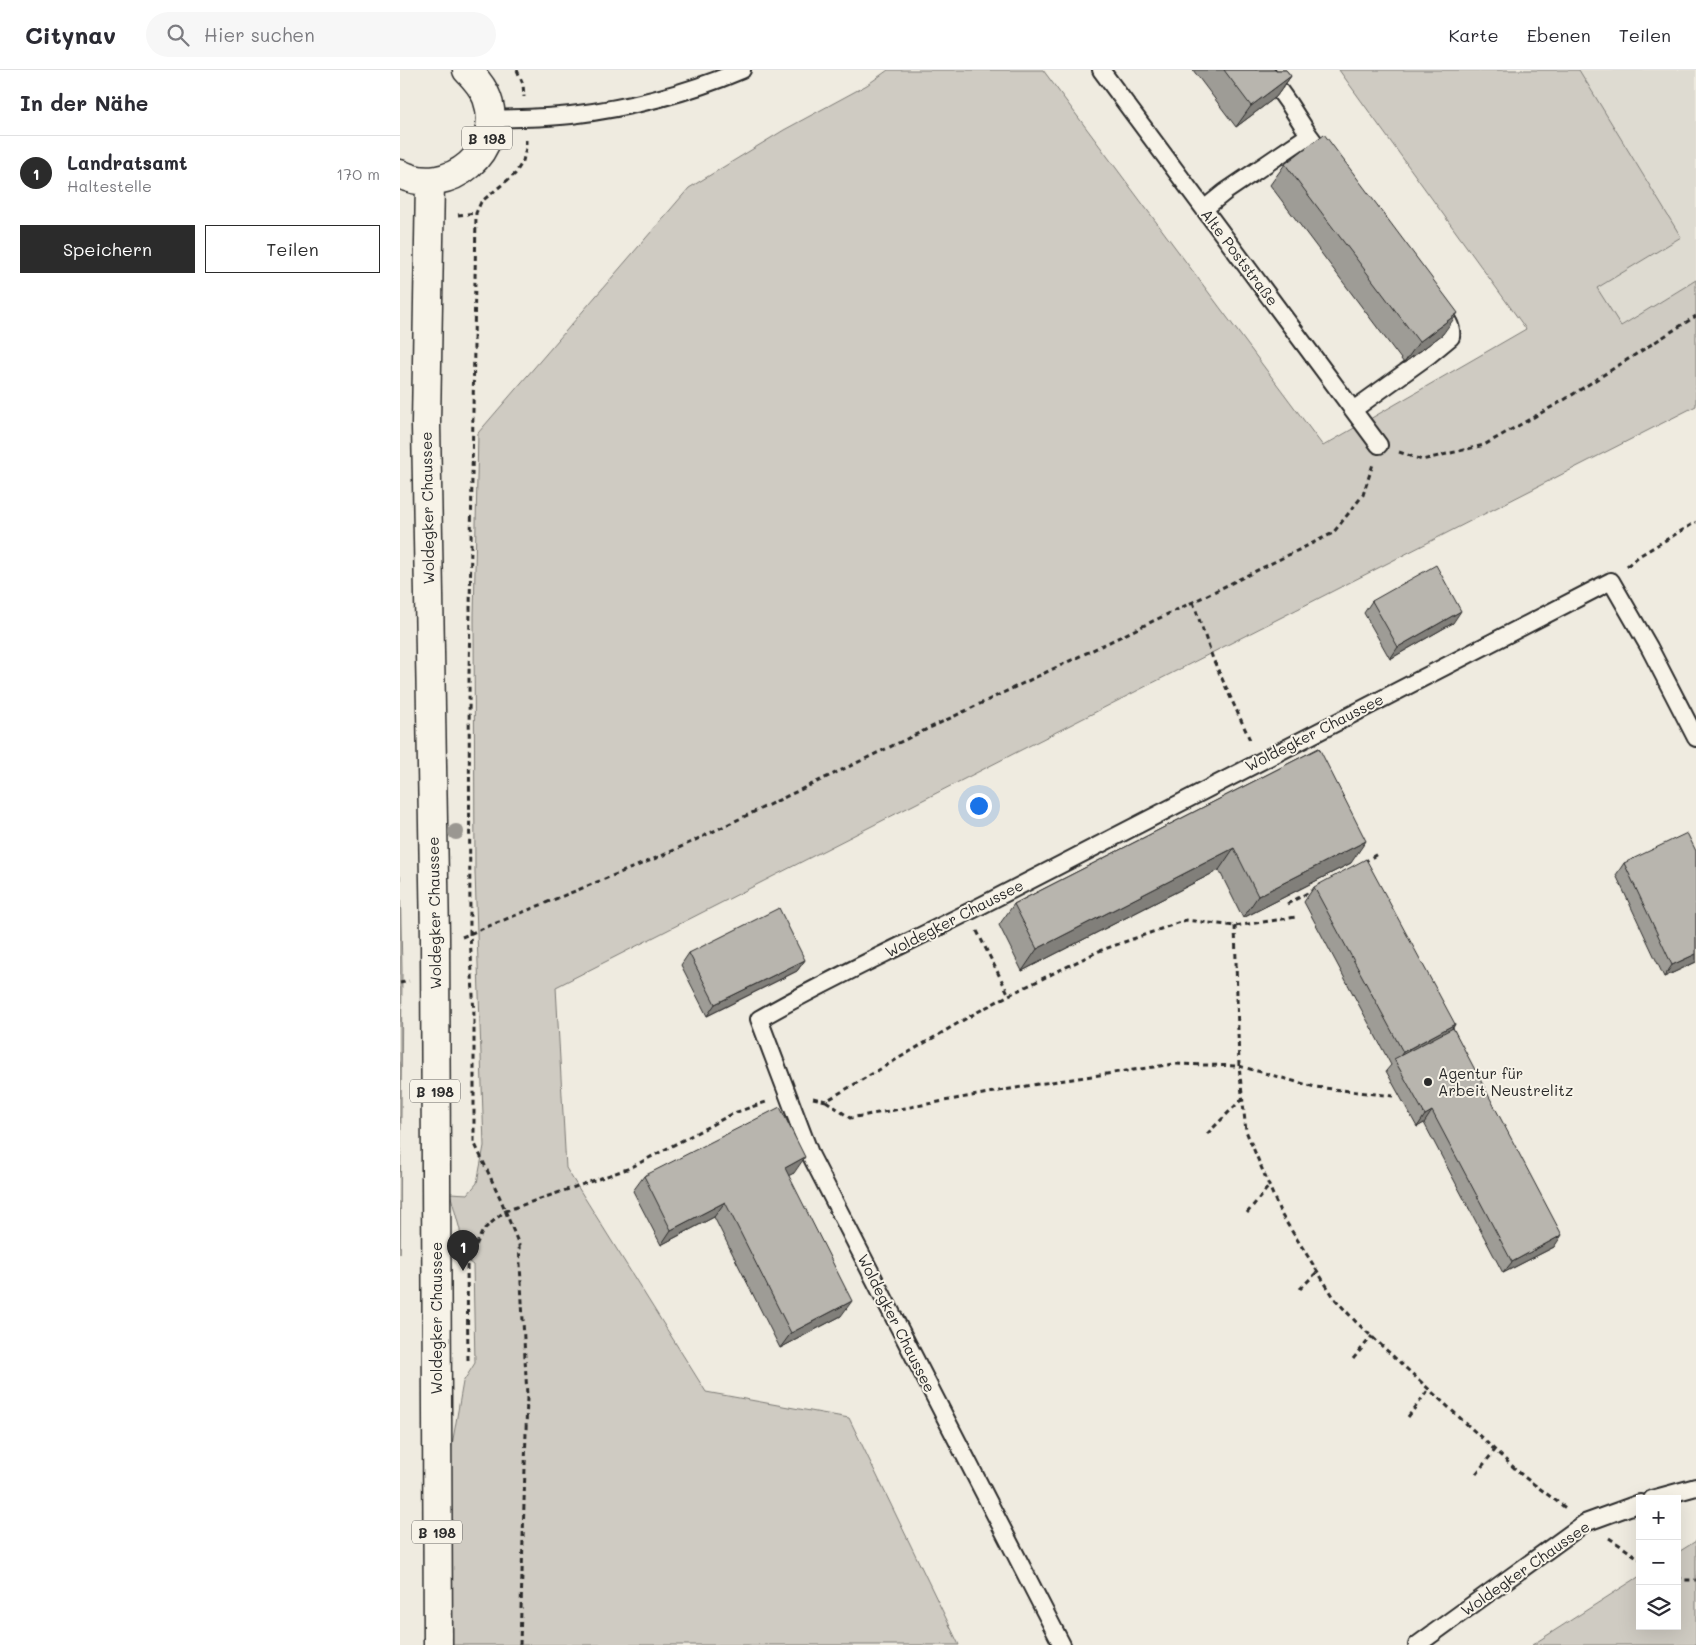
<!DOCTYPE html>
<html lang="de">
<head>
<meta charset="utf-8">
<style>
  :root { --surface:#fff; --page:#f7f7f7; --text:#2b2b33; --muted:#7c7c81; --line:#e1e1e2; --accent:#2b2b2b }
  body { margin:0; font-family:Mali,sans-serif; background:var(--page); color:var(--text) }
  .controls { position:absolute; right:15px; bottom:15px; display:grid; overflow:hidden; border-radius:0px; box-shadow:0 5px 20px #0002 }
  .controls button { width:45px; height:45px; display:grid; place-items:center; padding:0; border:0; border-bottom:1px solid var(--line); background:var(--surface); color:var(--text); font:25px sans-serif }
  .you { position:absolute; left:578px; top:735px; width:18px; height:18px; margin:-12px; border:4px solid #fff; border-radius:50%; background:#1a73e8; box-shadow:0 0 0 8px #1a73e833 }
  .badge { display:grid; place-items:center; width:32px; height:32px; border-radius:50%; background:var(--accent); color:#fff; font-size:16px; font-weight:700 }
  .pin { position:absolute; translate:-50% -41px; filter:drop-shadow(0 1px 2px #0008) }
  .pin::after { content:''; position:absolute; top:26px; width:18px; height:15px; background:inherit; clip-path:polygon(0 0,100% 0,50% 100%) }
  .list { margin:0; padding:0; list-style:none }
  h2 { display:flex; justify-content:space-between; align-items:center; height:65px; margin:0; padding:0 20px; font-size:21px }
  h2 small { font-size:16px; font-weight:400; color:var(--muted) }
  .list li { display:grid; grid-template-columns:32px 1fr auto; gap:15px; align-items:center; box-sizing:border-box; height:75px; padding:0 20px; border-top:1px solid var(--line) }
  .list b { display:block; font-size:19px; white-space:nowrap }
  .list p { margin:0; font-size:16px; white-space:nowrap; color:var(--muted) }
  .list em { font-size:16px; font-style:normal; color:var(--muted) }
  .actions { display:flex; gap:10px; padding:15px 20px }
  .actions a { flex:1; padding:11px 0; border:1px solid var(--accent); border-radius:0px; text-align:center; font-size:18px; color:var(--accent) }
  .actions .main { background:var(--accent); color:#fff }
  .icon { flex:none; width:28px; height:28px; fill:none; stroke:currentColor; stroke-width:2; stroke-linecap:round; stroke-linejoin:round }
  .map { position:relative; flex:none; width:1296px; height:1575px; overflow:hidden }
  header { display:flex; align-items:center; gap:30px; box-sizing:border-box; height:70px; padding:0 25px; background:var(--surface); border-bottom:1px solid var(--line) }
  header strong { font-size:24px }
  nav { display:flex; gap:28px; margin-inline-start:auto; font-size:18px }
  .search { width:350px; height:45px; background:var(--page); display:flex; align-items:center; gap:12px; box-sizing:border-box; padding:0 18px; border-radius:28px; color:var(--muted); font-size:19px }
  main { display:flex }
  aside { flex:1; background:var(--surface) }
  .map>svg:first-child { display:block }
</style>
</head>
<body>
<header>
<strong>Citynav</strong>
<div class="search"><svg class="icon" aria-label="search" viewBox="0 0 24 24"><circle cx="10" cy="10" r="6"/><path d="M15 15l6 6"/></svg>Hier suchen</div>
<nav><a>Karte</a><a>Ebenen</a><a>Teilen</a></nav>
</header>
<main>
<aside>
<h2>In der Nähe<small></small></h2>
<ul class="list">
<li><span class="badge">1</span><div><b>Landratsamt</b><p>Haltestelle</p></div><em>170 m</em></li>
</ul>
<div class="actions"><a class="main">Speichern</a><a>Teilen</a></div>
</aside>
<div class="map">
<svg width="1296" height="1575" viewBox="0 0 1296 1575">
  <rect width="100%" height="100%" fill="#efebe0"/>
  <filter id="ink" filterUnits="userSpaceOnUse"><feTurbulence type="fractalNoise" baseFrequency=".02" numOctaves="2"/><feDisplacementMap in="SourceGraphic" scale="10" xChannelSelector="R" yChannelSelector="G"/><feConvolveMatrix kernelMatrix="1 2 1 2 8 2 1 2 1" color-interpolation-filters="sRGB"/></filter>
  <g filter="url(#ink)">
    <path fill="#dedbd1" d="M1179,0H1296V210L1220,257L1197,218L1280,167Z"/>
    <path fill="#cfcbc2" stroke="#7d7b76" d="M488,0H643L923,376L1126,259L939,0H1179L1281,167L1197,218L1221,256L1296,210V336L156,917L166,1098L306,1322L449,1348L559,1575H51V1381L63,1312L75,1293L73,1195L61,1186L60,1160L50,1123L68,1124L77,1113L84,1076L75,802L74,546L78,363L289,118L384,60L467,15Z
      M0,806L2,900L0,1184Z
      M1296,1471V1575H1132L1240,1506V1556H1277V1483Z"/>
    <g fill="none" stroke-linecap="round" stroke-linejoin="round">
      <defs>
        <path id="lane" d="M701,0L979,375
          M865,0L889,34L909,65
          M91,49C117,48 145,48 171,45C230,38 288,23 342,0
          M804,139L825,122L909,65L926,88
          M953,340L1028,286L1051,267C1053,254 1044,246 1036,236
          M1252,1429L1296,1417
          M662,1575L411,1086L359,949C434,906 513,871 590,831C797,723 1004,617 1211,511L1249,577L1296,668
          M1017,1575L1185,1453L1240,1433"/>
        <path id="primary" d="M0,104C49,129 106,80 87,28C83,17 75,8 67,0
          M30,111L26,354L35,867L38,1575"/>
      </defs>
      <use href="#lane" stroke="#2b2b2b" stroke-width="20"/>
      <use href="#primary" stroke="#2b2b2b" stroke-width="31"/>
      <path stroke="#2b2b2b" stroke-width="3" stroke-dasharray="5 4" stroke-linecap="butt" d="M117,0L123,14L124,27
        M58,145L76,143
        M999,382L1022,390L1084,375L1164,330L1296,246
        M1227,496L1239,486L1296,452
        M793,532L813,589L851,672
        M964,792L979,783
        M887,834L913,820
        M835,856L839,996L846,1061L881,1144L935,1229L956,1252L1123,1406L1167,1439
        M577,861L609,925
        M62,867L266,784L793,532L933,463L963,425L973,394
        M0,913L9,911
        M413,1028L426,1031L572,945L609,925L699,881L786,850L835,856L897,847
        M426,1031L450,1048L638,1014L774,994L839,996L915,1017L993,1026
        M807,1064L842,1029
        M847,1143L869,1116
        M900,1219L918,1201
        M953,1289L972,1266
        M68,1290L67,1195L83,1160L105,1141L230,1098L334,1043L366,1032
        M1008,1347L1029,1319
        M1076,1404L1095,1380
        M1209,1468L1240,1489
        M1277,1507L1284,1510H1296
        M120,1575L127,1326L119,1175L101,1130L74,1072V946L70,863L69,605L76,143L81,132L115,104L123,91L126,78V70"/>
      <use href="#lane" stroke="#f7f3e8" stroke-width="16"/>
      <use href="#primary" stroke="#f7f3e8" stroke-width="28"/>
    </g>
    <circle fill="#9a9791" cx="56" cy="762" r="8"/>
    <path fill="#9e9c96" stroke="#2b2b2b" d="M793,0H886L891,6L876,27L836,57Z
      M885,94L1043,264L1004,293L870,115Z
      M972,531L1053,553L990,589L964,543Z
      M919,678L951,793L843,848L819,800L622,901L599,855L614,834Z
      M1296,781V892L1264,907L1216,805L1224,793Z
      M914,817L1055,954L1053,958L1154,1177L1103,1203L1024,1053L1017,1057L986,1001L991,995L904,832Z
      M289,883L405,890L397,901L307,946L281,895Z
      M394,1103L388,1105L441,1246L380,1278L314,1147L261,1175L233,1121L244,1106Z"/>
    <path fill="#817f7a" stroke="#2b2b2b" d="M891,6L876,27L836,57L851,36Z
      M1058,243L1043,264L1004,293L1019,272Z
      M1061,541L1053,553L990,589L998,577Z
      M966,771L951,793L843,848L858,826Z
      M834,778L819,800L622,901L637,879Z
      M1296,884V892L1264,907L1272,895Z
      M405,890L397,901L307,946L315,934Z
      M1055,954L1044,969L996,992L1003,982Z
      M1032,1041L1024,1053L1017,1057L1025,1045Z
      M405,1087L394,1103L374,1113L385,1098Z
      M325,1132L314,1147L261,1175L271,1160Z
      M1162,1165L1154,1177L1103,1203L1112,1192Z
      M452,1231L441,1246L380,1278L391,1263Z"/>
    <path fill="#b8b5ae" stroke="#2b2b2b" d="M824,0H886L891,6L851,36Z
      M924,64L1058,243L1019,272L885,94Z
      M1036,495L1061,541L998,577L972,531Z
      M919,678L966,771L858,826L834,778L637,879L614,834Z
      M1287,763L1296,781V884L1272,895L1224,793Z
      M966,789L1055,954L1003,982L914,817Z
      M379,838L405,890L315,934L289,883Z
      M1053,958L1162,1165L1112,1192L1032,1041L1025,1045L994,989Z
      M380,1037L405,1087L385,1098L452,1231L391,1263L325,1132L271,1160L244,1106Z"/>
  </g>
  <circle fill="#2b2b2b" stroke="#f7f3e8" stroke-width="2" cx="1028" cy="1012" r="5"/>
  <g text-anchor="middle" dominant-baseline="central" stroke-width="4" stroke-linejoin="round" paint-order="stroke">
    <g fill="#f7f3e8" stroke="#686764" stroke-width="1">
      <rect x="62" y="56.5" width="50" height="23" rx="4"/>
      <rect x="10" y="1009.5" width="50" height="23" rx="4"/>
      <rect x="12" y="1450.5" width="50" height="23" rx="4"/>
    </g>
    <g font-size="14" font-weight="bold" fill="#2b2b2b">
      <text x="87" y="68">B 198</text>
      <text x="35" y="1021">B 198</text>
      <text x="37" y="1462">B 198</text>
    </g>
    <g font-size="15" fill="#2b2b2b" stroke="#f7f3e8">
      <text transform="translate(840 187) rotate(53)">Alte Poststraße</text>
      <text transform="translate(27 438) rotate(-91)">Woldegker Chaussee</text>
      <text transform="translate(914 662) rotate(-27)">Woldegker Chaussee</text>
      <text transform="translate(34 843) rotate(-91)">Woldegker Chaussee</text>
      <text transform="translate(554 848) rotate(-27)">Woldegker Chaussee</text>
      <text transform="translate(36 1248) rotate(-90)">Woldegker Chaussee</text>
      <text transform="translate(497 1253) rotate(63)">Woldegker Chaussee</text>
      <text transform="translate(1125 1498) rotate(-35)">Woldegker Chaussee</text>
    </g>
    <g font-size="15" fill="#2b2b2b" stroke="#f7f3e8" text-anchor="start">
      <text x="1038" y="1003">Agentur für<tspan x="1038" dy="17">Arbeit Neustrelitz</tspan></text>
    </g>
  </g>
</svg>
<div class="controls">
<button>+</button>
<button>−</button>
<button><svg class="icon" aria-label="layers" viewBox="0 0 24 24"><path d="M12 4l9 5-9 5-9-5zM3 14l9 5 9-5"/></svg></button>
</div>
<div class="you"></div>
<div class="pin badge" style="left:63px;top:1201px">1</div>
</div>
</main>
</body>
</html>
